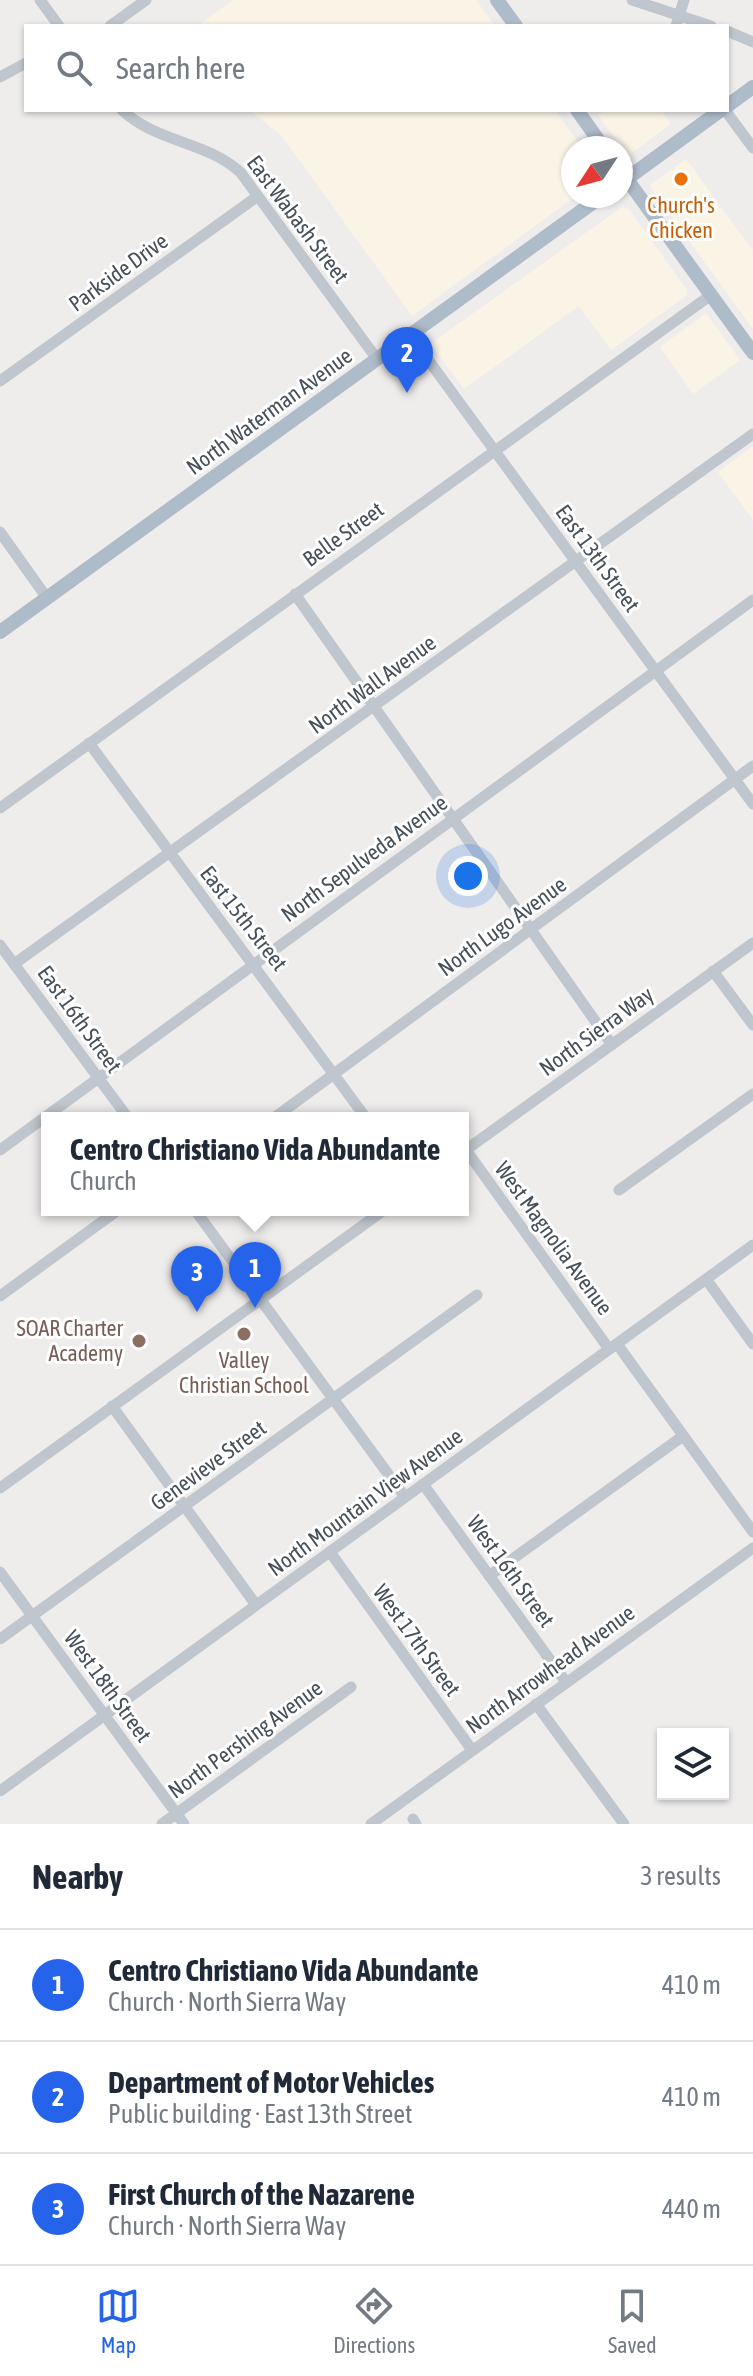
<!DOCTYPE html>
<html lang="en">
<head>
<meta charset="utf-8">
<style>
  :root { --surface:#fff; --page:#f6f6f7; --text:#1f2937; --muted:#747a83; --line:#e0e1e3; --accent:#2563eb }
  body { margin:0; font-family:"Asap Condensed",sans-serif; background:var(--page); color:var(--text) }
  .controls { position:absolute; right:24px; bottom:24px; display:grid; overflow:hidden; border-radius:0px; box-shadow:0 2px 6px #0004 }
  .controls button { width:72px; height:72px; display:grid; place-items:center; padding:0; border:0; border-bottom:2px solid var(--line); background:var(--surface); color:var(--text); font:40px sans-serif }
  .compass { position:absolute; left:561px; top:136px; width:72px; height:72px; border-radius:50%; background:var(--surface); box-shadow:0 2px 6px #0004; rotate:234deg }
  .you { position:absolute; left:468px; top:876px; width:28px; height:28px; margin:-20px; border:6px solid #fff; border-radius:50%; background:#1a73e8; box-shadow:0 0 0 12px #1a73e833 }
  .badge { display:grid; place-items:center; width:52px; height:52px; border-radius:50%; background:var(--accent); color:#fff; font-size:26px; font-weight:700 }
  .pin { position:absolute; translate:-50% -66px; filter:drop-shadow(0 2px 4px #0008) }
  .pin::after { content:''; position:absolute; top:42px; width:28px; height:24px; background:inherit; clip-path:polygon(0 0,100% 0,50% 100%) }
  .popup { position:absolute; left:41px; top:1112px; width:428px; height:104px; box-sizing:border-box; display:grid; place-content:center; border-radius:0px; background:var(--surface); filter:drop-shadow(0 2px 6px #0005); font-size:26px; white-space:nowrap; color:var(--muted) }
  .popup b { font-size:30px; color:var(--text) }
  .popup::after { content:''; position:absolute; left:50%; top:100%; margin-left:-16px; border:16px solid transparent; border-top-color:var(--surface) }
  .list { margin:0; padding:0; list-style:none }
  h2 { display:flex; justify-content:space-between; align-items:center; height:104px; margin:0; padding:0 32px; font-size:34px }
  h2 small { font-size:26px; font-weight:400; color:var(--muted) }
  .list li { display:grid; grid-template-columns:52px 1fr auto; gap:24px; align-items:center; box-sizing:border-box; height:112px; padding:0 32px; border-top:2px solid var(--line) }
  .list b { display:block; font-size:30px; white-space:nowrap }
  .list p { margin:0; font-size:26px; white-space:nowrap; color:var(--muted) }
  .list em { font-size:26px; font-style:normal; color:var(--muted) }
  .icon { flex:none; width:44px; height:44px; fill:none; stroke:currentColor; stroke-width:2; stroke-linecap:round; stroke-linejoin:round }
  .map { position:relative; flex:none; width:753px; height:1824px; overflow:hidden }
  .search { position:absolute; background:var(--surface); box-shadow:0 2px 6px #0004; left:24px; right:24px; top:24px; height:88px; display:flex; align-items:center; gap:20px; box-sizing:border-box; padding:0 28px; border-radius:0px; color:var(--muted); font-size:30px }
  .sheet { height:440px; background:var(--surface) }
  nav { display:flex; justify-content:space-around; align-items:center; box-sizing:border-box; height:112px; border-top:2px solid var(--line); background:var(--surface); font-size:22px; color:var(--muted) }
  nav a { display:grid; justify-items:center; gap:4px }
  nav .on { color:var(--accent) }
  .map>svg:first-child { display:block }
</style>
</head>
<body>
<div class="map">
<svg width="753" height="1824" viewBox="0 0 753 1824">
  <rect width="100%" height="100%" fill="#efecec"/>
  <path fill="#f9f4e6" d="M233,0H476L495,26H197Z
    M249,110H555L582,148H573L576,196L412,316L281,135Z
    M604,110H661L671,124L628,156L598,115Z
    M686,159L753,251V329L651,188V184Z
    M622,207L629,209L687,290L686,296L611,350L579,306L464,389L430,344Z
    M706,313L740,360L693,394L660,347Z
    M753,446V520L718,472Z"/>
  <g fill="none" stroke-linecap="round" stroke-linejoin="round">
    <path stroke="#bfc6cd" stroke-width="11" d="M40,0L59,26
      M632,0L711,26
      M110,26L146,0
      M676,26L684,0
      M727,31L753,42
      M0,77L26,63
      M122,110C157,143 207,141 241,173L377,359
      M725,110L753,148
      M410,335L753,804
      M0,381L258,196
      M0,532L47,598
      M295,594L612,1045
      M89,743L366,1118
      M0,808L711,295
      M0,945L128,1118
      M14,964L753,434
      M713,971L753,1025
      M274,1118L753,766
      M0,1150L753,600
      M466,1150L609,1349
      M463,1152L753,943
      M619,1190L753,1094
      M195,1210L405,1497
      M706,1279L753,1344
      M0,1296L118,1210
      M617,1344L753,1532
      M112,1406L256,1605
      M423,1484L566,1682
      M0,1488L384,1210
      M330,1552L472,1750
      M0,1572L184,1824
      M489,1576L683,1436
      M0,1639L477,1295
      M536,1704L624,1824
      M0,1791L753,1245
      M413,1819L416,1824
      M162,1824L351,1687
      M371,1824L753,1548"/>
    <path stroke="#aebbc9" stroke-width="14" d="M497,0L516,26
      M727,106L753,87
      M577,110L604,148
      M621,171L753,353
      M621,183L721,110
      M0,632L602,196"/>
  </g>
  <circle fill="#e8710a" stroke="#fff" stroke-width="3" cx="681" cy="179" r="8"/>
  <g fill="#8d6e63" stroke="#fff" stroke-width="3">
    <circle cx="244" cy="1334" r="8"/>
    <circle cx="139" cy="1341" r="8"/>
  </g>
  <g text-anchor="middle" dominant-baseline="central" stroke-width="6" stroke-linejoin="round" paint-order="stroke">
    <g font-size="22" fill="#c56008" stroke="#fff">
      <text x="681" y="205">Church's<tspan x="681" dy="25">Chicken</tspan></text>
    </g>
    <g font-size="22" fill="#474f58" stroke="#fff">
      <text transform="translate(298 219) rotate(53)">East Wabash Street</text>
      <text transform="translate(118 272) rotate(-36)">Parkside Drive</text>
      <text transform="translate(269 411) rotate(-36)">North Waterman Avenue</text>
      <text transform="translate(343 534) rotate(-36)">Belle Street</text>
      <text transform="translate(598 558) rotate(54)">East 13th Street</text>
      <text transform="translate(372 684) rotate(-36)">North Wall Avenue</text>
      <text transform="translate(364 858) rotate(-36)">North Sepulveda Avenue</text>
      <text transform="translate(244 918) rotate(52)">East 15th Street</text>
      <text transform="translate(502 926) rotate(-36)">North Lugo Avenue</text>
      <text transform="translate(80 1019) rotate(54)">East 16th Street</text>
      <text transform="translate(596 1031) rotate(-36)">North Sierra Way</text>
      <text transform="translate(554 1238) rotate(54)">West Magnolia Avenue</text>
      <text transform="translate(208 1465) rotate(-36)">Genevieve Street</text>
      <text transform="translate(365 1502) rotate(-36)">North Mountain View Avenue</text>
      <text transform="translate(511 1571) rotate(54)">West 16th Street</text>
      <text transform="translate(417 1640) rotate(54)">West 17th Street</text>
      <text transform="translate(550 1669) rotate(-36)">North Arrowhead Avenue</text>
      <text transform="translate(108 1686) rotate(54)">West 18th Street</text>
      <text transform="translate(245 1739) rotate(-36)">North Pershing Avenue</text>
    </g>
    <g font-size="22" fill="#785e54" stroke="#fff" text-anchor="end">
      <text x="123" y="1328">SOAR Charter<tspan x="123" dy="25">Academy</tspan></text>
      <text x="244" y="1360" text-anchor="middle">Valley<tspan x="244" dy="25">Christian School</tspan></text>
    </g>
  </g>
</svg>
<div class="controls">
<button><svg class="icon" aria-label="layers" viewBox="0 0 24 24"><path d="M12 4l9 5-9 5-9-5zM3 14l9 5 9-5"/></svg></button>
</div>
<svg class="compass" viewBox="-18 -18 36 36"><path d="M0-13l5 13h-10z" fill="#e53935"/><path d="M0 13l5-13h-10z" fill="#747a83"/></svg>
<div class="you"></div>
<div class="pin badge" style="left:255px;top:1308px">1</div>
<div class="popup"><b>Centro Christiano Vida Abundante</b>Church</div>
<div class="pin badge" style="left:407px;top:393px">2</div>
<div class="pin badge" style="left:197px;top:1312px">3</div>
<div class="search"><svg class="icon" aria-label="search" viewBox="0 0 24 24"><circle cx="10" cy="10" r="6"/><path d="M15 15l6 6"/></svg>Search here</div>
</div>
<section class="sheet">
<h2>Nearby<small>3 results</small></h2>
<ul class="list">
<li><span class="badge">1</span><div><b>Centro Christiano Vida Abundante</b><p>Church · North Sierra Way</p></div><em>410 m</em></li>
<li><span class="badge">2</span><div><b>Department of Motor Vehicles</b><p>Public building · East 13th Street</p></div><em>410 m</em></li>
<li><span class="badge">3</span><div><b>First Church of the Nazarene</b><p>Church · North Sierra Way</p></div><em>440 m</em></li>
</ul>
</section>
<nav>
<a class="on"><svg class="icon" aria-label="map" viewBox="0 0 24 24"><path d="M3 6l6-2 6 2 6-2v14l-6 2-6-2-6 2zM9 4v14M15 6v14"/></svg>Map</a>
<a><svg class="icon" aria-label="directions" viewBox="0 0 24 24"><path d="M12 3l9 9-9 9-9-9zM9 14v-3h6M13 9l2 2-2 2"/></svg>Directions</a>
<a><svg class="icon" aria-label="saved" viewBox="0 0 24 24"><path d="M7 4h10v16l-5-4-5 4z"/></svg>Saved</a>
</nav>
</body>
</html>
